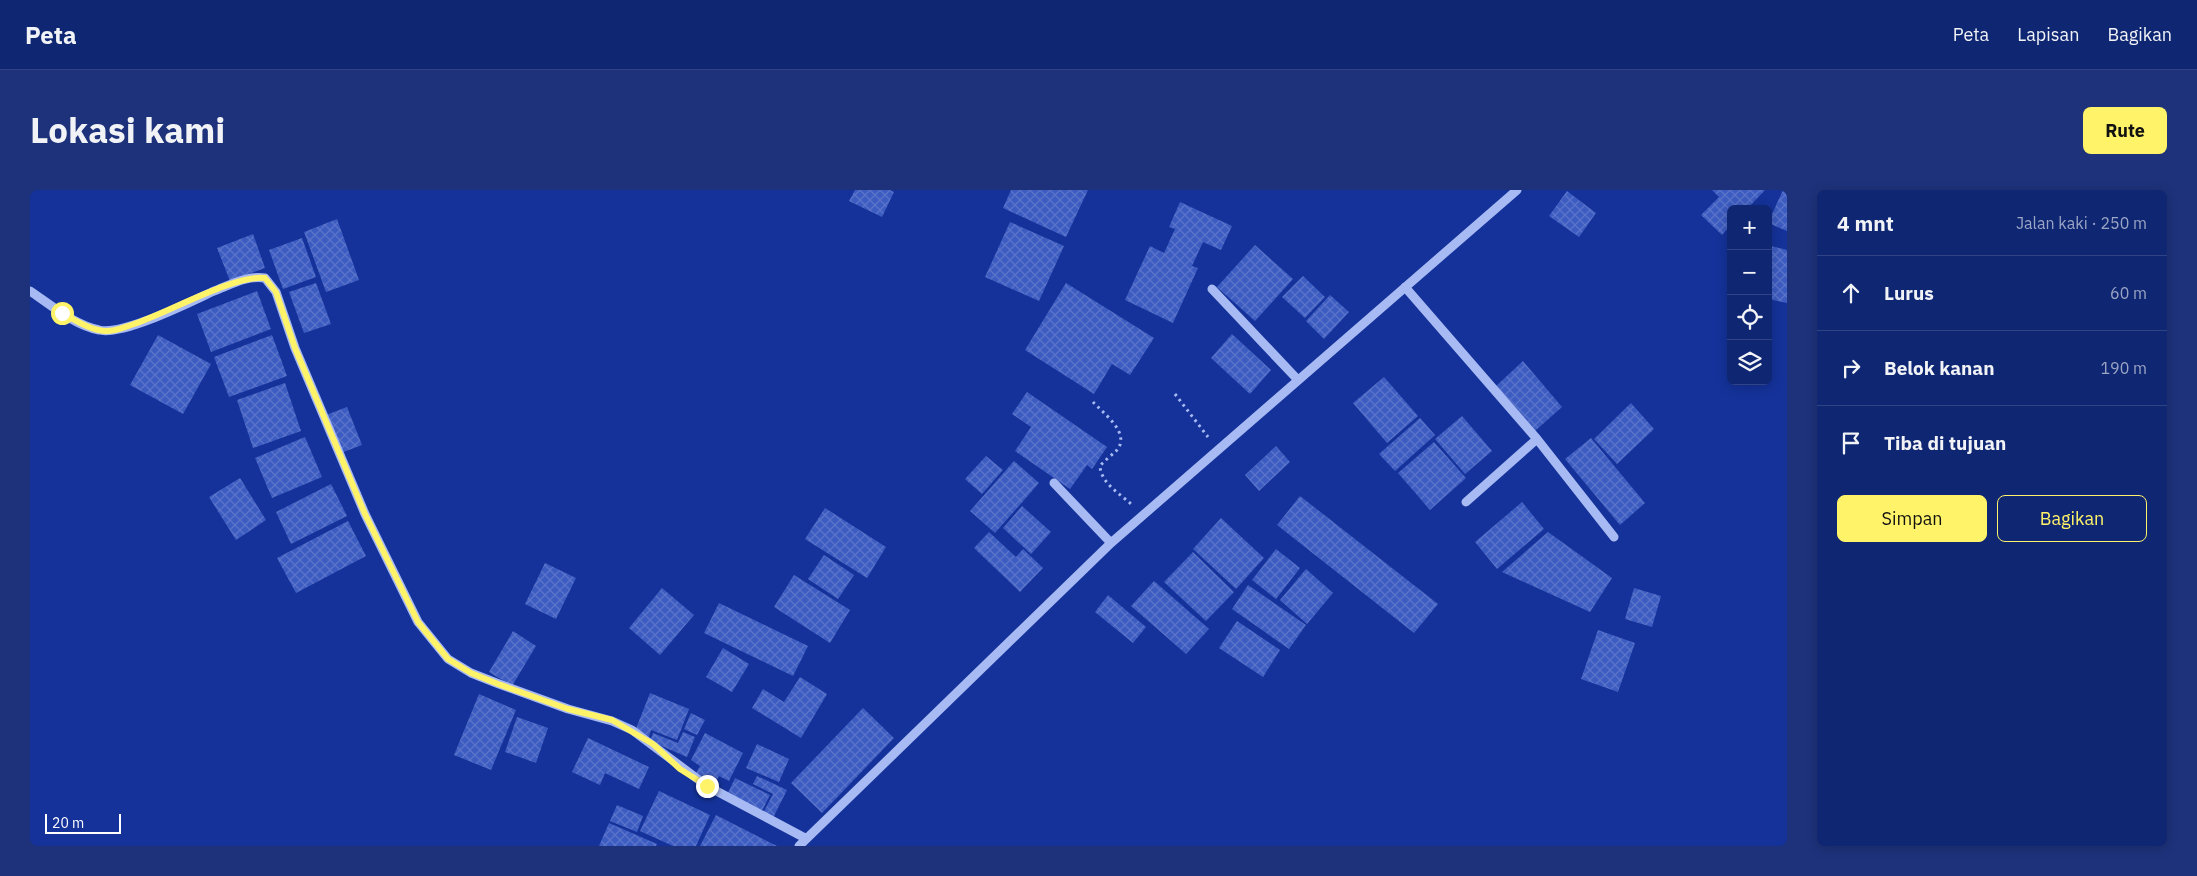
<!DOCTYPE html>
<html lang="id">
<head>
<meta charset="utf-8">
<style>
  :root { --surface:#0f2673; --page:#1d327b; --text:#f1f3f6; --muted:#9ba5c4; --line:#2f4385; --accent:#fff369 }
  body { margin:0; font-family:"IBM Plex Sans",sans-serif; background:var(--page); color:var(--text) }
  .controls { position:absolute; right:15px; top:15px; display:grid; overflow:hidden; border-radius:8px; box-shadow:0 2px 12px #0003 }
  .controls button { width:45px; height:45px; display:grid; place-items:center; padding:0; border:0; border-bottom:1px solid var(--line); background:var(--surface); color:var(--text); font:25px sans-serif }
  .scale { position:absolute; left:15px; bottom:12px; width:76px; box-sizing:border-box; padding-left:5px; border:2px solid #fff; border-top:0; font-size:14px; line-height:18px; white-space:nowrap; color:#fff; -webkit-text-stroke:4px #143299; paint-order:stroke }
  .stop { position:absolute; width:15px; height:15px; margin:-11px; border:4px solid #fff369; border-radius:50%; background:#fff }
  .stop.end { background:#fff369; border-color:#fff; box-shadow:0 1px 5px #0008 }
  .list { margin:0; padding:0; list-style:none }
  h2 { display:flex; justify-content:space-between; align-items:center; height:65px; margin:0; padding:0 20px; font-size:21px }
  h2 small { font-size:16px; font-weight:400; color:var(--muted) }
  .list li { display:grid; grid-template-columns:32px 1fr auto; gap:15px; align-items:center; box-sizing:border-box; height:75px; padding:0 20px; border-top:1px solid var(--line) }
  .list b { display:block; font-size:19px; white-space:nowrap }
  .list em { font-size:16px; font-style:normal; color:var(--muted) }
  .actions { display:flex; gap:10px; padding:15px 20px }
  .actions a { flex:1; padding:11px 0; border:1px solid var(--accent); border-radius:8px; text-align:center; font-size:18px; color:var(--accent) }
  .actions .main { background:var(--accent); color:#111 }
  .icon { flex:none; width:28px; height:28px; fill:none; stroke:currentColor; stroke-width:2; stroke-linecap:round; stroke-linejoin:round }
  .map { position:relative; flex:none; width:1757px; height:656px; overflow:hidden; border-radius:8px }
  header { display:flex; align-items:center; gap:30px; box-sizing:border-box; height:70px; padding:0 25px; background:var(--surface); border-bottom:1px solid var(--line) }
  header strong { font-size:24px }
  nav { display:flex; gap:28px; margin-inline-start:auto; font-size:18px }
  .intro { display:flex; align-items:center; justify-content:space-between; box-sizing:border-box; height:120px; padding:0 30px }
  h1 { margin:0; font-size:35px }
  .button { padding:12px 22px; border-radius:8px; background:var(--accent); color:#111; font-size:18px; font-weight:700 }
  main { display:flex; gap:30px; padding:0 30px }
  aside { flex:1; background:var(--surface); border-radius:8px; box-shadow:0 2px 12px #0003 }
  .map>svg:first-child { display:block }
</style>
</head>
<body>
<header>
<strong>Peta</strong>
<nav><a>Peta</a><a>Lapisan</a><a>Bagikan</a></nav>
</header>
<div class="intro"><h1>Lokasi kami</h1><a class="button">Rute</a></div>
<main>
<div class="map">
<svg width="1757" height="656" viewBox="0 0 1757 656">
  <defs>
    <pattern id="building-cross-hatch" width="8" height="8" patternUnits="userSpaceOnUse" patternTransform="scale(1.25)"><rect width="8" height="8" fill="#3d5cc1"/><path d="M0 0l8 8M0 8l8-8" fill="none" stroke="#5a74ca"/></pattern>
  </defs>
  <rect width="100%" height="100%" fill="#143299"/>
  <path fill="url(#building-cross-hatch)" d="M825,0H860L864,2L852,27L819,11Z
    M981,0H1058L1036,47L973,18Z
    M1682,0H1735L1717,19H1701V35L1692,45L1671,25L1689,7Z
    M1753,0H1757V41L1738,33Z
    M1537,1L1566,23L1549,47L1519,26Z
    M1150,12L1202,36L1191,60L1173,52L1162,76L1168,78L1143,133L1095,110L1120,56L1134,63L1145,39L1139,37Z
    M307,29L329,90L296,102L274,42Z
    M980,32L1034,56L1009,111L955,87Z
    M223,44L235,78L200,91L187,58Z
    M272,48L286,87L253,99L239,60Z
    M1225,55L1263,89L1225,131L1187,97Z
    M1741,56L1757,60V113L1738,109V72Z
    M1273,86L1295,107L1275,128L1252,107Z
    M286,93L301,134L274,143L259,102Z
    M1036,93L1124,148L1100,185L1082,174L1064,204L995,160Z
    M227,101L241,139L181,162L167,124Z
    M1300,105L1319,122L1294,149L1276,131Z
    M1202,144L1241,180L1220,204L1181,168Z
    M128,145L181,174L153,224L100,195Z
    M242,145L257,186L199,207L184,167Z
    M1493,171L1532,217L1505,241L1466,196Z
    M1354,187L1388,226L1357,253L1323,213Z
    M255,193L271,241L223,258L207,210Z
    M997,202L1077,257L1062,279L1057,275L1040,299L985,261L1001,237L982,224Z
    M1601,213L1624,239L1587,274L1564,249Z
    M317,217L332,255L311,263L296,225Z
    M1432,226L1462,261L1435,284L1405,249Z
    M1390,228L1405,245L1365,281L1349,264Z
    M275,247L292,287L242,308L225,268Z
    M1561,248L1615,313L1590,335L1535,269Z
    M1404,252L1436,288L1400,320L1368,283Z
    M1246,256L1260,272L1229,301L1215,285Z
    M956,266L973,280L952,304L935,289Z
    M984,271L1009,293L965,343L940,321Z
    M210,288L236,330L206,350L179,307Z
    M301,294L317,326L261,354L246,322Z
    M1270,306L1408,414L1384,443L1247,335Z
    M1492,312L1514,339L1467,379L1445,352Z
    M992,316L1021,342L1001,364L973,338Z
    M795,318L856,357L837,388L775,349Z
    M1191,328L1234,368L1206,399L1163,359Z
    M318,331L336,366L266,403L247,368Z
    M959,342L986,367L993,359L1013,378L990,402L944,358Z
    M1518,342L1582,388L1560,422L1472,382Z
    M1246,359L1270,378L1246,409L1222,390Z
    M1163,362L1204,402L1176,431L1134,392Z
    M794,365L824,385L808,409L778,389Z
    M515,373L546,388L526,429L495,414Z
    M1276,379L1303,403L1277,434L1250,410Z
    M764,385L820,420L800,453L744,417Z
    M1124,391L1179,439L1156,464L1101,416Z
    M1218,395L1276,435L1259,459L1202,419Z
    M632,398L664,425L630,465L599,438Z
    M1604,398L1631,406L1622,437L1595,429Z
    M1078,405L1116,437L1103,453L1065,422Z
    M689,413L778,456L763,486L674,443Z
    M1207,431L1250,460L1233,487L1189,458Z
    M1568,440L1605,453L1588,502L1551,489Z
    M483,441L506,456L482,496L459,482Z
    M693,458L719,474L702,502L676,487Z
    M770,487L797,504L771,548L722,518L733,499L754,512Z
    M620,503L659,519L647,550L621,540L619,547L605,541Z
    M449,504L486,520L461,580L424,565Z
    M833,518L864,548L792,623L761,593Z
    M661,523L675,530L667,545L654,539Z
    M487,527L518,538L506,573L475,562Z
    M653,542L665,547L657,567L620,551L623,543L648,553Z
    M675,543L713,563L699,591L689,586L684,595L665,585L670,576L661,570Z
    M558,548L619,577L609,599L575,583L570,595L542,582Z
    M727,554L759,569L749,592L716,578Z
    M727,586L757,600L743,628L733,623L743,604L723,594Z
    M705,588L740,605L732,621L697,605Z
    M629,601L680,625L666,656H643L610,641Z
    M587,615L613,626L607,642L580,631Z
    M686,625L747,656H670Z
    M579,633L627,654L626,656H569Z"/>
  <g fill="none" stroke-linecap="round" stroke-linejoin="round">
    <path stroke="#a8baf3" stroke-width="3" stroke-dasharray="2.5 4" stroke-linecap="butt" d="M1145,204L1178,247
      M1063,212C1073,223 1101,243 1087,260C1082,265 1075,270 1070,276C1071,293 1089,303 1101,314"/>
    <path stroke="#a8baf3" stroke-width="9" d="M1375,97L1507,249L1584,347
      M1182,99L1268,190
      M0,101C21,115 44,135 69,140C93,146 160,112 184,101C200,95 217,85 235,88L246,102L265,158L335,324L388,432L418,469L441,483L469,494L538,519L582,531L602,540L677,596L775,648
      M1024,293L1081,353
      M1436,312L1507,249
      M769,656L1081,353L1487,0"/>
  </g>
  <g fill="none" stroke-linecap="round" stroke-linejoin="round">
    <path stroke="#fff369" stroke-width="6" d="M32,123C45,130 60,140 75,141C83,142 92,138 101,135C134,125 205,84 235,88L246,102L265,158L335,324L388,432L418,469L441,483L468,494L538,519L582,530L623,554L650,579L677,596"/>
  </g>
</svg>
<div class="controls">
<button>+</button>
<button>−</button>
<button><svg class="icon" aria-label="locate" viewBox="0 0 24 24"><circle cx="12" cy="12" r="6"/><path d="M12 2v4M12 18v4M2 12h4M18 12h4"/></svg></button>
<button><svg class="icon" aria-label="layers" viewBox="0 0 24 24"><path d="M12 4l9 5-9 5-9-5zM3 14l9 5 9-5"/></svg></button>
</div>
<div class="scale">20 m</div>
<div class="stop" style="left:32px;top:123px"></div>
<div class="stop end" style="left:677px;top:596px"></div>
</div>
<aside>
<h2>4 mnt<small>Jalan kaki · 250 m</small></h2>
<ul class="list">
<li><svg class="icon" aria-label="ahead" viewBox="0 0 24 24"><path d="M12 20V5M6 11l6-6 6 6"/></svg><div><b>Lurus</b></div><em>60 m</em></li>
<li><svg class="icon" aria-label="right" viewBox="0 0 24 24"><path d="M7 20v-9h11M14 6l5 5-5 5"/></svg><div><b>Belok kanan</b></div><em>190 m</em></li>
<li><svg class="icon" aria-label="arrive" viewBox="0 0 24 24"><path d="M6 21V4h12l-3 4 3 4H6"/></svg><div><b>Tiba di tujuan</b></div></li>
</ul>
<div class="actions"><a class="main">Simpan</a><a>Bagikan</a></div>
</aside>
</main>
</body>
</html>
